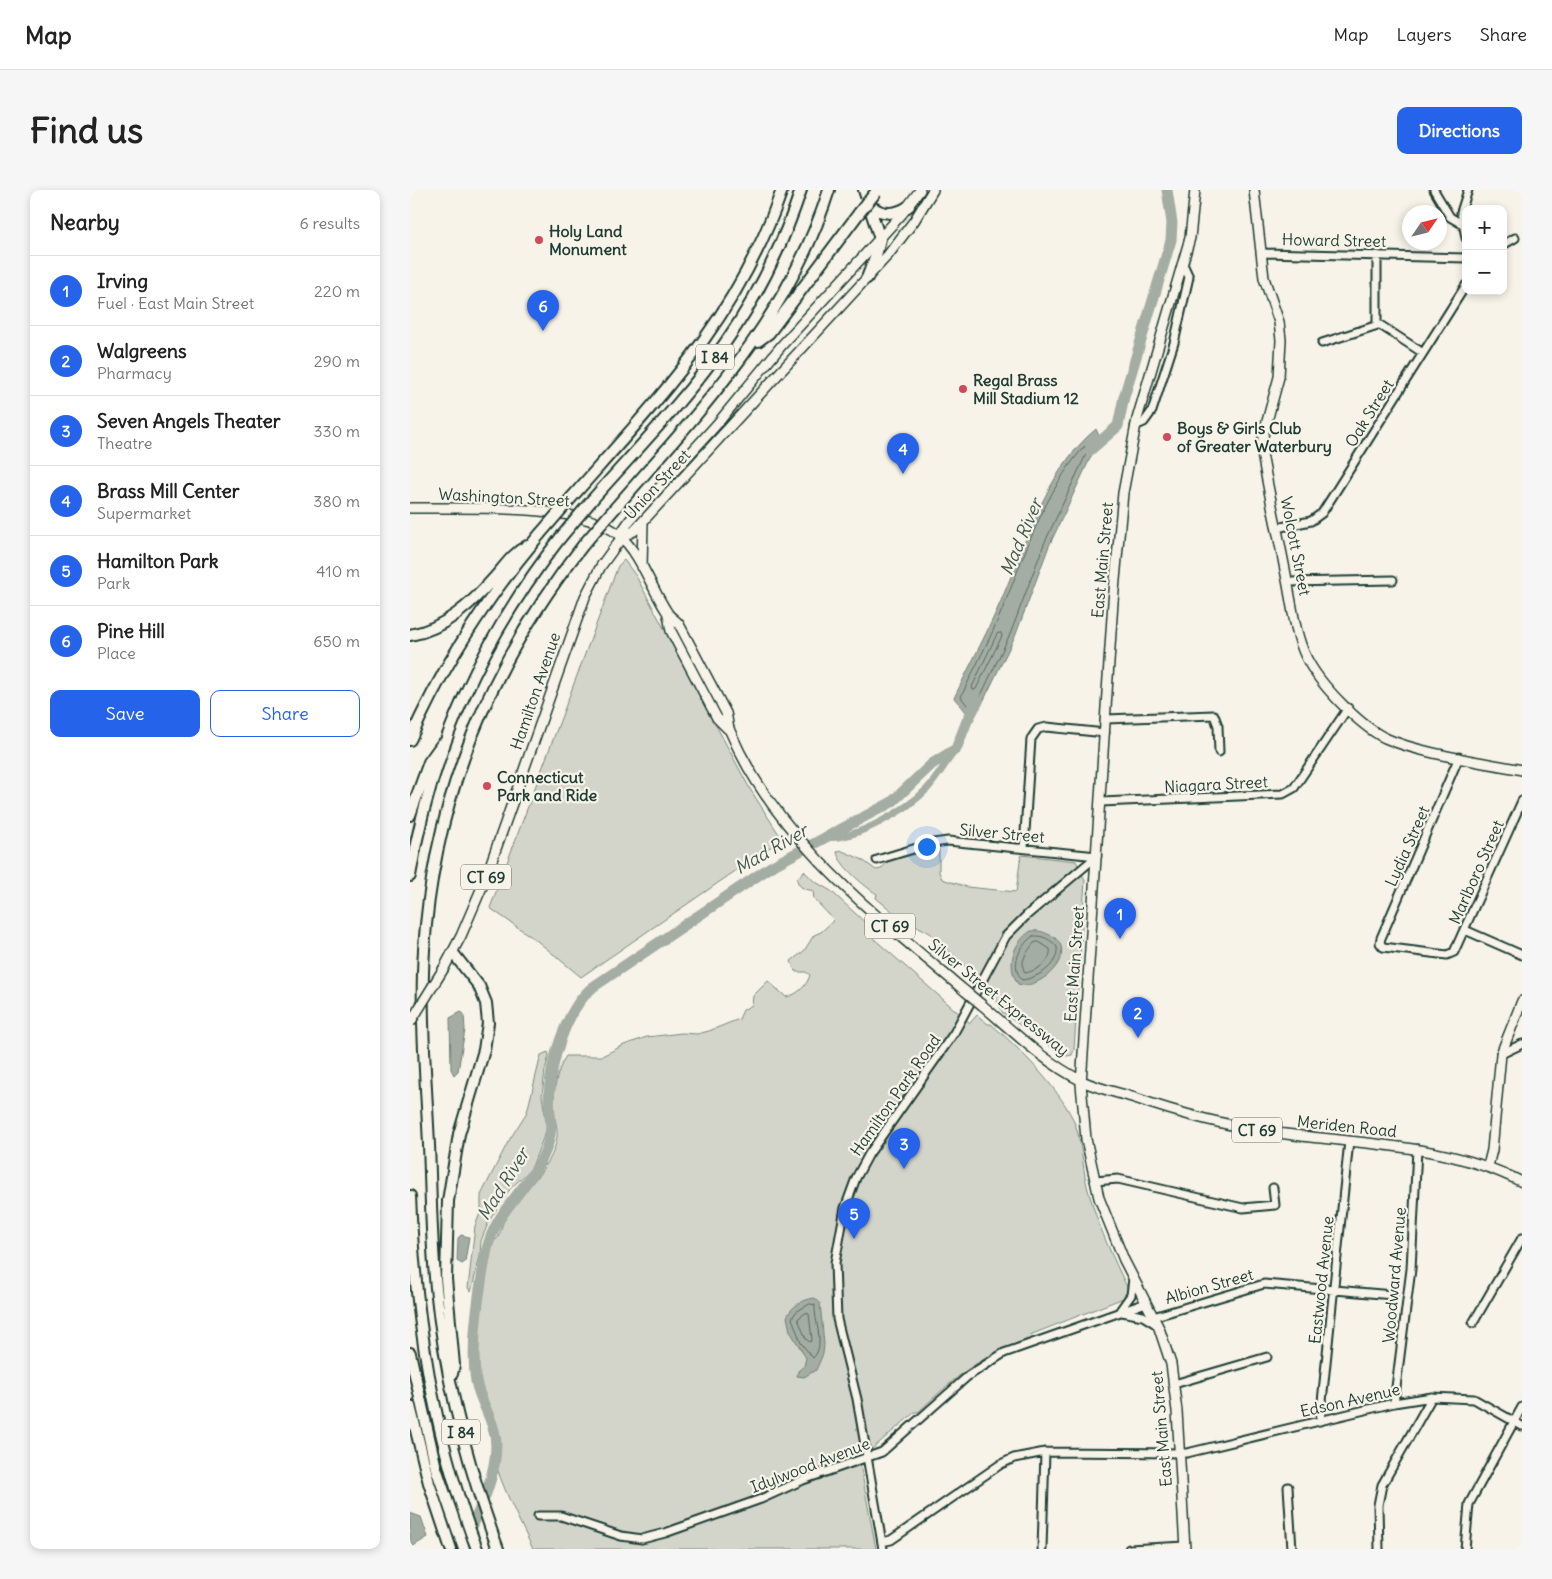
<!DOCTYPE html>
<html lang="en">
<head>
<meta charset="utf-8">
<style>
  :root { --surface:#fff; --page:#f6f6f6; --text:#222; --muted:#767676; --line:#e0e0e0; --accent:#2563eb }
  body { margin:0; font-family:Delius,sans-serif; background:var(--page); color:var(--text) }
  .controls { position:absolute; right:15px; top:15px; display:grid; overflow:hidden; border-radius:10px; box-shadow:0 2px 8px #0003 }
  .controls button { width:45px; height:45px; display:grid; place-items:center; padding:0; border:0; border-bottom:1px solid var(--line); background:var(--surface); color:var(--text); font:25px sans-serif }
  .compass { position:absolute; left:992px; top:15px; width:45px; height:45px; border-radius:50%; background:var(--surface); box-shadow:0 2px 8px #0003; rotate:55deg }
  .you { position:absolute; left:516px; top:656px; width:18px; height:18px; margin:-12px; border:4px solid #fff; border-radius:50%; background:#1a73e8; box-shadow:0 0 0 8px #1a73e833 }
  .badge { display:grid; place-items:center; width:32px; height:32px; border-radius:50%; background:var(--accent); color:#fff; font-size:16px; font-weight:700 }
  .pin { position:absolute; translate:-50% -41px; filter:drop-shadow(0 1px 2px #0008) }
  .pin::after { content:''; position:absolute; top:26px; width:18px; height:15px; background:inherit; clip-path:polygon(0 0,100% 0,50% 100%) }
  .list { margin:0; padding:0; list-style:none }
  h2 { display:flex; justify-content:space-between; align-items:center; height:65px; margin:0; padding:0 20px; font-size:21px }
  h2 small { font-size:16px; font-weight:400; color:var(--muted) }
  .list li { display:grid; grid-template-columns:32px 1fr auto; gap:15px; align-items:center; box-sizing:border-box; height:70px; padding:0 20px; border-top:1px solid var(--line) }
  .list b { display:block; font-size:19px; white-space:nowrap }
  .list p { margin:0; font-size:16px; white-space:nowrap; color:var(--muted) }
  .list em { font-size:16px; font-style:normal; color:var(--muted) }
  .actions { display:flex; gap:10px; padding:15px 20px }
  .actions a { flex:1; padding:11px 0; border:1px solid var(--accent); border-radius:10px; text-align:center; font-size:18px; color:var(--accent) }
  .actions .main { background:var(--accent); color:#fff }
  .map { position:relative; flex:none; width:1112px; height:1359px; overflow:hidden; border-radius:10px }
  header { display:flex; align-items:center; gap:30px; box-sizing:border-box; height:70px; padding:0 25px; background:var(--surface); border-bottom:1px solid var(--line) }
  header strong { font-size:24px }
  nav { display:flex; gap:28px; margin-inline-start:auto; font-size:18px }
  .intro { display:flex; align-items:center; justify-content:space-between; box-sizing:border-box; height:120px; padding:0 30px }
  h1 { margin:0; font-size:35px }
  .button { padding:12px 22px; border-radius:10px; background:var(--accent); color:#fff; font-size:18px; font-weight:700 }
  main { display:flex; gap:30px; padding:0 30px }
  aside { flex:1; background:var(--surface); border-radius:10px; box-shadow:0 2px 8px #0003 }
  .map>svg:first-child { display:block }
</style>
</head>
<body>
<header>
<strong>Map</strong>
<nav><a>Map</a><a>Layers</a><a>Share</a></nav>
</header>
<div class="intro"><h1>Find us</h1><a class="button">Directions</a></div>
<main>
<aside>
<h2>Nearby<small>6 results</small></h2>
<ul class="list">
<li><span class="badge">1</span><div><b>Irving</b><p>Fuel · East Main Street</p></div><em>220 m</em></li>
<li><span class="badge">2</span><div><b>Walgreens</b><p>Pharmacy</p></div><em>290 m</em></li>
<li><span class="badge">3</span><div><b>Seven Angels Theater</b><p>Theatre</p></div><em>330 m</em></li>
<li><span class="badge">4</span><div><b>Brass Mill Center</b><p>Supermarket</p></div><em>380 m</em></li>
<li><span class="badge">5</span><div><b>Hamilton Park</b><p>Park</p></div><em>410 m</em></li>
<li><span class="badge">6</span><div><b>Pine Hill</b><p>Place</p></div><em>650 m</em></li>
</ul>
<div class="actions"><a class="main">Save</a><a>Share</a></div>
</aside>
<div class="map">
<svg width="1112" height="1359" viewBox="0 0 1112 1359">
  <rect width="100%" height="100%" fill="#f7f3e8"/>
  <filter id="ink" filterUnits="userSpaceOnUse"><feTurbulence type="fractalNoise" baseFrequency=".02" numOctaves="2"/><feDisplacementMap in="SourceGraphic" scale="10" xChannelSelector="R" yChannelSelector="G"/><feConvolveMatrix kernelMatrix="1 2 1 2 8 2 1 2 1" color-interpolation-filters="sRGB"/></filter>
  <g filter="url(#ink)">
    <path fill="#d3d5ca" stroke="#79897f" d="M214,370L226,386L340,599L372,649L171,787L126,750L80,718L208,376Z
      M529,659V682L532,689L557,697L606,702L611,665L666,671L675,690L664,860L662,865L657,866L648,862L593,823L583,803L520,743L488,726L466,708L467,704C455,697 429,675 427,662L430,660L451,669L466,680L471,679L479,670Z
      M394,681L404,691L421,701L459,736L463,741V748L560,833L567,825L578,834H581C610,859 646,895 663,929C672,949 672,975 677,996C687,1034 704,1071 721,1105L620,1145C608,1158 584,1162 569,1172C547,1185 527,1205 508,1222H505L462,1259L448,1263L466,1359H123C111,1334 80,1275 81,1248L63,1188L70,1084L80,1046L86,1050C92,1043 91,1034 96,1026C112,997 142,982 147,947C148,941 146,934 145,928C142,908 145,883 156,866H192L214,855L237,847L272,843L287,844L299,841L329,829L333,820L342,815L343,806L358,791L376,807C387,805 397,796 400,785L396,782H386L381,771L394,761L404,745L411,742L424,730L404,709L403,701C397,699 388,699 387,689Z
      M138,862L139,866L135,880L132,906L137,938L121,979L100,999L79,1031L71,1051L70,1066L61,1102L58,1098L65,1036L71,1021V1005L98,952L117,922L131,865Z"/>
    <path fill="#a4ada3" stroke="#6f8077" d="M686,239L692,253L684,260L639,356L606,444L570,518L565,523H557L544,508C558,479 573,451 586,422C614,361 633,283 686,239Z
      M621,741C628,740 634,742 640,745C672,760 631,802 608,794C596,776 603,752 621,741Z
      M51,822L54,824L55,840L48,881L44,885L41,879L40,828Z
      M51,1045L59,1047L55,1072L52,1074L47,1071L48,1048Z
      M405,1108L410,1113L414,1154L413,1164L406,1180L394,1187L387,1186L388,1181L394,1176L396,1168L380,1141L377,1127C381,1116 394,1109 405,1108Z
      M0,1323L11,1327L18,1347L0,1358Z"/>
    <g fill="none" stroke-linecap="round" stroke-linejoin="round">
      <path stroke="#546a60" stroke-width="1" d="M674,257H677L678,260L634,354L601,442L566,516L559,518L551,507C564,478 580,450 592,420C614,367 635,300 674,257Z
        M591,443L592,446L566,499L563,500L562,497L587,444Z
        M623,746C632,745 642,750 647,757C649,776 627,788 612,790C600,776 609,756 623,746Z
        M629,752L640,759C642,771 627,781 615,783C609,771 617,762 624,753Z
        M400,1114L405,1115C404,1132 416,1155 403,1168L391,1153L382,1128L386,1122Z
        M396,1123L399,1124L402,1150L400,1152L396,1149L388,1129Z"/>
      <path stroke="#a4ada3" stroke-width="7" d="M415,647C443,652 498,619 517,599C528,587 535,573 545,561"/>
      <path stroke="#a4ada3" stroke-width="11" d="M679,261L708,236L714,207L761,50L762,33L757,0
        M52,1359C66,1327 86,1290 86,1255C86,1232 70,1213 66,1191C60,1156 70,1094 77,1059C87,1014 132,990 140,945C143,932 138,919 139,907C140,873 156,819 183,797L362,676L482,612L522,574L546,559L557,531L568,511"/>
      <defs>
        <path id="minor" d="M1024,0L1040,27L1052,34
          M1056,48L1051,22L1058,0
          M1093,55L1105,48
          M851,63L1056,68
          M967,65V133L1013,163
          M912,153L968,135
          M725,236L734,232L742,221L764,153L779,87L773,74
          M866,338L901,331L912,323L1056,95
          M878,392L983,390
          M696,529L804,525L808,536L809,562
          M1049,567L971,748L970,753L973,757L1037,765L1044,762L1112,611
          M691,612L873,604L884,598L938,518
          M614,658L621,549L628,539L637,537L695,543
          M467,670L523,653L538,651L687,666
          M1055,740L1112,765
          M1091,864L1112,854
          M685,991L708,989L833,1018L865,1015L863,998
          M709,1122L721,1105L723,1089
          M712,1122L733,1126L746,1134
          M743,1127L854,1094L983,1105
          M1063,1133L1112,1048
          M764,1194L857,1167
          M984,1213L1001,1079L1007,959
          M910,1231L939,951
          M878,1297L882,1359
          M128,1326H151L211,1346L232,1349L255,1343L351,1309L393,1290L472,1262L558,1186L594,1163L736,1113
          M472,1352L481,1350L591,1274L604,1268L635,1262L777,1263L984,1213L1022,1207L1064,1209L1112,1236
          M473,1359L447,1209L427,1129L425,1073L435,1018L446,988L459,964L544,843L596,746L617,725L687,666
          M632,1359L635,1262
          M719,1359L775,1356
          M969,1359L968,1315L972,1295L1022,1207
          M1055,1359L1059,1314L1112,1217"/>
        <path id="major" d="M844,0L854,88L869,132L871,150L869,187L853,246L852,263C859,305 869,347 877,390C882,415 885,444 896,467C909,494 949,535 975,548C1011,564 1072,572 1112,580
          M0,318C51,319 172,312 209,345C231,364 241,398 257,422C260,428 267,430 270,436L316,523C318,529 317,535 320,541C366,650 468,727 555,801
          M212,347L224,341L478,65L504,31L523,0
          M212,347L213,340L220,330L307,234L372,155L492,24L510,0
          M232,377L233,333
          M258,425L261,441L307,528L318,539
          M34,778L51,746L75,690L175,407L191,376L212,347
          M572,815C604,842 634,872 672,891C687,898 705,902 722,907C773,925 829,939 884,945C962,955 1040,955 1112,992
          M1078,976L1082,960L1091,864L1112,811
          M775,1359L767,1221L761,1174L749,1138L714,1070L689,1008L676,949L671,894L703,412L713,303L727,229L780,48L785,0"/>
        <path id="highway" d="M454,0L470,49L467,62L457,88
          M459,14C471,26 486,25 499,16
          M348,151L359,143L449,23
          M162,307C249,208 328,128 372,0
          M182,310C227,259 276,209 315,153C348,106 373,54 391,0
          M206,317C293,217 378,130 419,0
          M0,445C35,439 62,413 84,388C95,376 103,363 117,356
          M0,550C33,475 78,406 130,344
          M0,625L19,572L32,554
          M0,686C20,562 73,446 151,347
          M0,1006C5,1127 23,1245 67,1359
          M0,1163L26,1278L54,1359
          M42,1184L44,1175L36,1089L38,1011L49,944L74,860L78,833L76,813L69,796L43,763
          M0,1216L19,1293L41,1359
          M88,1359C57,1275 35,1187 26,1098C21,1050 21,1003 19,955C16,890 10,824 14,760C23,610 81,471 174,354"/>
      </defs>
      <use href="#minor" stroke="#1f3d34" stroke-width="11"/>
      <use href="#major" stroke="#1f3d34" stroke-width="12"/>
      <use href="#highway" stroke="#1f3d34" stroke-width="14"/>
      <use href="#minor" stroke="#f7f3e8" stroke-width="7"/>
      <use href="#major" stroke="#f7f3e8" stroke-width="9"/>
      <use href="#highway" stroke="#f7f3e8" stroke-width="10"/>
      <defs>
        <path id="major-bridge" d="M555,801L572,815
          M0,833L34,778"/>
        <path id="highway-bridge" d="M449,23L466,2
          M130,344L162,307
          M151,347L182,310
          M174,354L206,317"/>
      </defs>
      <use href="#major-bridge" stroke="#1f3d34" stroke-width="12" stroke-linecap="butt"/>
      <use href="#highway-bridge" stroke="#1f3d34" stroke-width="14" stroke-linecap="butt"/>
      <use href="#major-bridge" stroke="#f7f3e8" stroke-width="9"/>
      <use href="#highway-bridge" stroke="#f7f3e8" stroke-width="10"/>
    </g>
  </g>
  <g fill="#d1495b" stroke="#f7f3e8" stroke-width="2">
    <circle cx="129" cy="50" r="5"/>
    <circle cx="553" cy="199" r="5"/>
    <circle cx="757" cy="247" r="5"/>
    <circle cx="77" cy="596" r="5"/>
  </g>
  <g text-anchor="middle" dominant-baseline="central" stroke-width="4.5" stroke-linejoin="round" paint-order="stroke">
    <g fill="#f7f3e8" stroke="#60746a" stroke-width="1">
      <rect x="286" y="154.5" width="38" height="25" rx="4"/>
      <rect x="51" y="674.5" width="50" height="25" rx="4"/>
      <rect x="455" y="723.5" width="50" height="25" rx="4"/>
      <rect x="822" y="927.5" width="50" height="25" rx="4"/>
      <rect x="32" y="1229.5" width="38" height="25" rx="4"/>
    </g>
    <g font-size="15" font-weight="bold" fill="#1f3d34">
      <text x="305" y="167">I 84</text>
      <text x="76" y="687">CT 69</text>
      <text x="480" y="736">CT 69</text>
      <text x="847" y="940">CT 69</text>
      <text x="51" y="1242">I 84</text>
    </g>
    <g font-size="16" font-weight="bold" fill="#1f3d34" stroke="#f7f3e8" text-anchor="start">
      <text x="139" y="41">Holy Land<tspan x="139" dy="18">Monument</tspan></text>
      <text x="563" y="190">Regal Brass<tspan x="563" dy="18">Mill Stadium 12</tspan></text>
      <text x="767" y="238">Boys &amp; Girls Club<tspan x="767" dy="18">of Greater Waterbury</tspan></text>
      <text x="87" y="587">Connecticut<tspan x="87" dy="18">Park and Ride</tspan></text>
    </g>
    <g font-size="16" fill="#1f3d34" stroke="#f7f3e8">
      <text transform="translate(924 50) rotate(1)">Howard Street</text>
      <text transform="translate(959 223) rotate(-58)">Oak Street</text>
      <text transform="translate(247 294) rotate(-47)">Union Street</text>
      <text transform="translate(94 307) rotate(3)">Washington Street</text>
      <text transform="translate(886 356) rotate(79)">Wolcott Street</text>
      <text transform="translate(692 370) rotate(-85)">East Main Street</text>
      <text transform="translate(125 501) rotate(-71)">Hamilton Avenue</text>
      <text transform="translate(806 594) rotate(-3)">Niagara Street</text>
      <text transform="translate(592 643) rotate(5)">Silver Street</text>
      <text transform="translate(997 656) rotate(-66)">Lydia Street</text>
      <text transform="translate(1066 682) rotate(-66)">Marlboro Street</text>
      <text transform="translate(664 774) rotate(-86)">East Main Street</text>
      <text transform="translate(589 807) rotate(39)">Silver Street Expressway</text>
      <text transform="translate(485 905) rotate(-55)">Hamilton Park Road</text>
      <text transform="translate(937 936) rotate(6)">Meriden Road</text>
      <text transform="translate(984 1085) rotate(-85)">Woodward Avenue</text>
      <text transform="translate(911 1090) rotate(-84)">Eastwood Avenue</text>
      <text transform="translate(799 1096) rotate(-16)">Albion Street</text>
      <text transform="translate(940 1210) rotate(-13)">Edson Avenue</text>
      <text transform="translate(751 1239) rotate(-95)">East Main Street</text>
      <text transform="translate(400 1275) rotate(-21)">Idylwood Avenue</text>
    </g>
    <g font-size="18" font-style="italic" fill="#405950" stroke="#f7f3e8">
      <text transform="translate(611 347) rotate(-67)">Mad River</text>
      <text transform="translate(361 659) rotate(-30)">Mad River</text>
      <text transform="translate(93 994) rotate(-58)">Mad River</text>
    </g>
  </g>
</svg>
<div class="controls">
<button>+</button>
<button>−</button>
</div>
<svg class="compass" viewBox="-18 -18 36 36"><path d="M0-13l5 13h-10z" fill="#e53935"/><path d="M0 13l5-13h-10z" fill="#767676"/></svg>
<div class="you"></div>
<div class="pin badge" style="left:710px;top:749px">1</div>
<div class="pin badge" style="left:728px;top:848px">2</div>
<div class="pin badge" style="left:494px;top:979px">3</div>
<div class="pin badge" style="left:493px;top:284px">4</div>
<div class="pin badge" style="left:444px;top:1049px">5</div>
<div class="pin badge" style="left:133px;top:141px">6</div>
</div>
</main>
</body>
</html>
